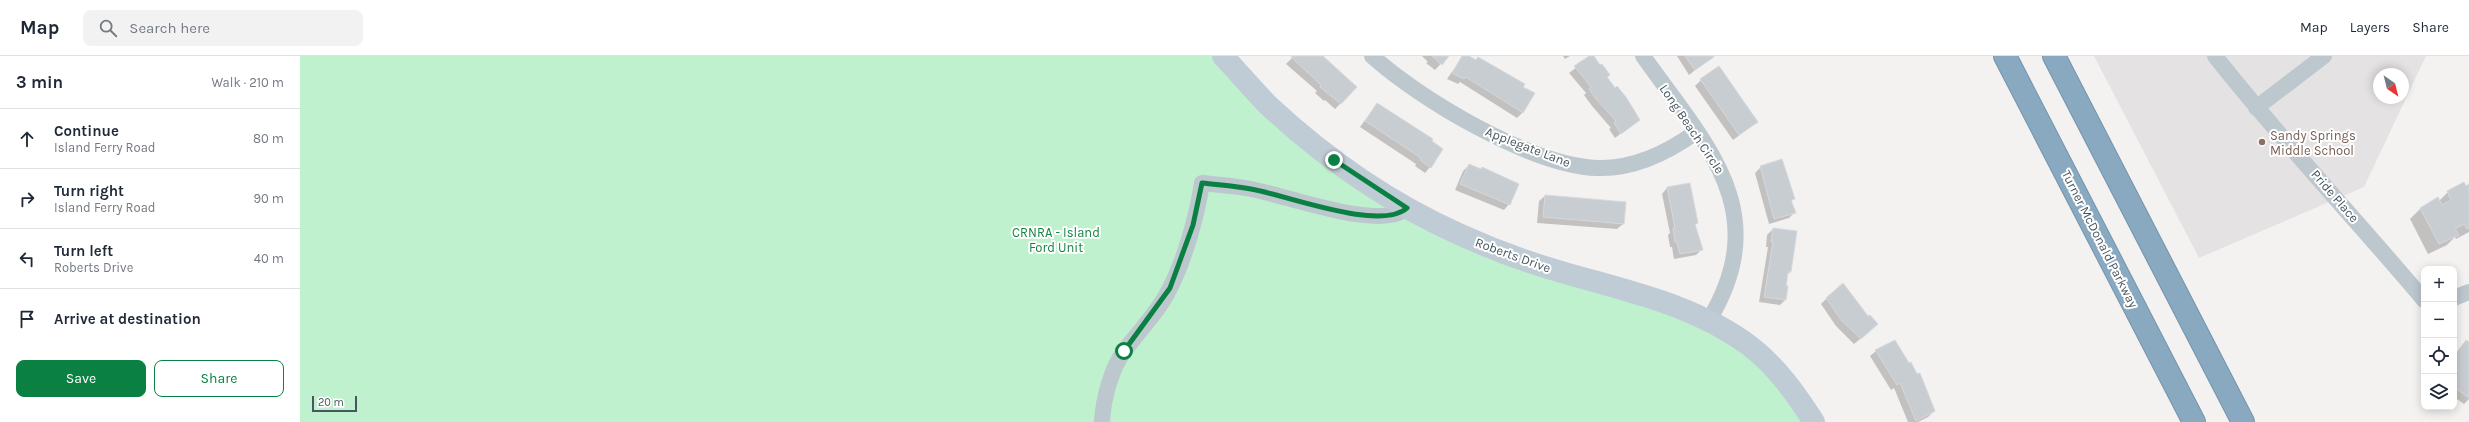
<!DOCTYPE html>
<html lang="en">
<head>
<meta charset="utf-8">
<style>
  :root { --surface:#fff; --page:#f2f2f3; --text:#1f2937; --muted:#747a83; --line:#e0e1e3; --accent:#0b8043 }
  body { margin:0; font-family:Karla,sans-serif; background:var(--page); color:var(--text) }
  .controls { position:absolute; right:12px; bottom:12px; display:grid; overflow:hidden; border-radius:8px; box-shadow:0 2px 10px #0003 }
  .controls button { width:36px; height:36px; display:grid; place-items:center; padding:0; border:0; border-bottom:1px solid var(--line); background:var(--surface); color:var(--text); font:20px sans-serif }
  .compass { position:absolute; left:2073px; top:12px; width:36px; height:36px; border-radius:50%; background:var(--surface); box-shadow:0 2px 10px #0003; rotate:145deg }
  .scale { position:absolute; left:12px; bottom:10px; width:45px; box-sizing:border-box; padding-left:4px; border:2px solid #48575f; border-top:0; font-size:11px; line-height:14px; white-space:nowrap; color:#48575f; -webkit-text-stroke:3px #fff; paint-order:stroke }
  .stop { position:absolute; width:12px; height:12px; margin:-9px; border:3px solid #0b8043; border-radius:50%; background:#fff }
  .stop.end { background:#0b8043; border-color:#fff; box-shadow:0 1px 4px #0008 }
  .list { margin:0; padding:0; list-style:none }
  h2 { display:flex; justify-content:space-between; align-items:center; height:52px; margin:0; padding:0 16px; font-size:17px }
  h2 small { font-size:13px; font-weight:400; color:var(--muted) }
  .list li { display:grid; grid-template-columns:26px 1fr auto; gap:12px; align-items:center; box-sizing:border-box; height:60px; padding:0 16px; border-top:1px solid var(--line) }
  .list b { display:block; font-size:15px; white-space:nowrap }
  .list p { margin:0; font-size:13px; white-space:nowrap; color:var(--muted) }
  .list em { font-size:13px; font-style:normal; color:var(--muted) }
  .actions { display:flex; gap:8px; padding:12px 16px }
  .actions a { flex:1; padding:9px 0; border:1px solid var(--accent); border-radius:8px; text-align:center; font-size:14px; color:var(--accent) }
  .actions .main { background:var(--accent); color:#fff }
  .icon { flex:none; width:22px; height:22px; fill:none; stroke:currentColor; stroke-width:2; stroke-linecap:round; stroke-linejoin:round }
  .map { position:relative; flex:none; width:2169px; height:366px; overflow:hidden }
  header { display:flex; align-items:center; gap:24px; box-sizing:border-box; height:56px; padding:0 20px; background:var(--surface); border-bottom:1px solid var(--line) }
  header strong { font-size:19px }
  nav { display:flex; gap:22px; margin-inline-start:auto; font-size:14px }
  .search { width:280px; height:36px; background:var(--page); display:flex; align-items:center; gap:10px; box-sizing:border-box; padding:0 14px; border-radius:8px; color:var(--muted); font-size:15px }
  main { display:flex }
  aside { flex:1; background:var(--surface) }
  .map>svg:first-child { display:block }
</style>
</head>
<body>
<header>
<strong>Map</strong>
<div class="search"><svg class="icon" aria-label="search" viewBox="0 0 24 24"><circle cx="10" cy="10" r="6"/><path d="M15 15l6 6"/></svg>Search here</div>
<nav><a>Map</a><a>Layers</a><a>Share</a></nav>
</header>
<main>
<aside>
<h2>3 min<small>Walk · 210 m</small></h2>
<ul class="list">
<li><svg class="icon" aria-label="ahead" viewBox="0 0 24 24"><path d="M12 20V5M6 11l6-6 6 6"/></svg><div><b>Continue</b><p>Island Ferry Road</p></div><em>80 m</em></li>
<li><svg class="icon" aria-label="right" viewBox="0 0 24 24"><path d="M7 20v-9h11M14 6l5 5-5 5"/></svg><div><b>Turn right</b><p>Island Ferry Road</p></div><em>90 m</em></li>
<li><svg class="icon" aria-label="left" viewBox="0 0 24 24"><path d="M17 20v-9H6M10 6l-5 5 5 5"/></svg><div><b>Turn left</b><p>Roberts Drive</p></div><em>40 m</em></li>
<li><svg class="icon" aria-label="arrive" viewBox="0 0 24 24"><path d="M6 21V4h12l-3 4 3 4H6"/></svg><div><b>Arrive at destination</b></div></li>
</ul>
<div class="actions"><a class="main">Save</a><a>Share</a></div>
</aside>
<div class="map">
<svg width="2169" height="366" viewBox="0 0 2169 366">
  <rect width="100%" height="100%" fill="#f4f1f1"/>
  <path fill="#e5e2e4" fill-rule="evenodd" d="M1794,0H2126L2064,131L1899,202ZM2079,18H2103V42H2079Z"/>
  <path fill="#c0f1ce" d="M0,0H926L1028,98L1140,169L1422,271L1512,366H0Z"/>
  <path fill="#0003" d="M994,0H1021L1041,47L1035,53L1025,44L1024,45L1015,37L1017,35L986,8Z
    M1122,0H1148L1135,14L1126,7L1128,6Z
    M1163,0L1175,5L1178,2L1222,31L1223,56L1217,62L1160,26L1158,28L1147,23Z
    M1263,0H1270L1265,3Z
    M1291,0L1309,19L1306,21L1333,52L1339,64L1315,82L1309,73L1311,72L1292,50L1284,39L1286,37L1269,17Z
    M1377,0H1412V1L1389,19Z
    M1401,24L1457,66L1433,84L1395,30Z
    M1077,48L1130,111L1125,117L1115,110L1116,108L1060,71Z
    M1169,109L1209,148L1204,154L1155,134L1163,115Z
    M1461,111L1493,143L1491,146L1494,157L1489,162L1469,168L1455,117Z
    M2169,129V176L2156,183L2155,181L2147,189L2128,198L2110,163L2120,153L2139,145L2148,136Z
    M1367,132L1396,167L1394,169L1401,194L1396,199L1374,203L1372,191H1370L1368,179L1370,177L1362,138Z
    M1245,140L1323,168L1317,173L1237,167L1239,145Z
    M1473,173L1490,216L1487,219L1486,243L1480,249L1459,246L1468,191H1466L1467,179Z
    M1527,242L1571,274L1554,288L1536,270L1521,248Z
    M2166,285L2169,287V343L2164,348L2154,341V300Z
    M1576,295L1634,355L1628,361L1618,366H1608L1594,332L1591,334L1570,300Z"/>
  <path fill="#c8cdd1" stroke="#d5d8dd" d="M993,0H1023L1057,31L1041,48L1020,31L1021,29L991,1Z
    M1132,0H1149L1142,9Z
    M1162,0H1169L1176,4L1178,1L1225,28L1223,31L1235,37L1223,57L1166,21L1164,23L1152,17Z
    M1289,0H1294L1300,9L1302,8L1310,19L1307,21L1315,32L1317,30L1326,41L1340,64L1321,78L1314,67L1316,65L1297,44L1289,33L1291,31L1274,10Z
    M1385,0H1413L1414,1L1395,14Z
    M1419,10L1458,66L1439,79L1400,23Z
    M1077,47L1133,83L1132,85L1143,93L1131,112L1120,104L1121,102L1065,65Z
    M1482,103L1495,143L1491,144L1496,157L1474,163L1460,110Z
    M1169,108L1181,113L1182,111L1219,128L1210,149L1160,128Z
    M2164,126L2166,130L2169,128V172L2167,173L2164,168L2155,173L2159,179L2139,188L2120,152L2138,141L2142,149L2151,144L2147,135Z
    M1390,127L1398,167L1395,168L1403,194L1380,198L1377,186H1375L1373,172H1375L1367,131Z
    M1245,139L1326,146L1324,168L1243,161Z
    M1473,172L1497,175L1491,216H1488L1486,230H1488L1486,244L1464,241L1473,186H1471Z
    M1543,227L1568,260L1570,259L1578,268L1561,283L1541,264L1526,242Z
    M1595,284L1609,307L1611,306L1617,318L1620,317L1635,355L1616,365L1600,327L1597,329L1575,294Z
    M2166,284L2169,286V342L2154,331V300Z"/>
  <g fill="none" stroke-linecap="round" stroke-linejoin="round">
    <defs>
      <path id="highway" d="M1705,0L1894,366
        M1754,0L1943,366"/>
    </defs>
    <use href="#highway" stroke="#7394ac" stroke-width="24"/>
    <path stroke="#bcc7ce" stroke-width="16" d="M1072,0C1121,44 1232,110 1298,112C1335,113 1367,97 1396,76
      M1343,0C1405,88 1475,154 1409,264
      M1915,0C1981,84 2055,162 2124,244
      M1956,52L2024,0
      M2154,242L2169,236
      M802,366C803,344 811,312 825,294C840,274 859,255 870,232C885,203 897,159 902,127C918,129 935,130 951,133C986,139 1080,176 1107,152"/>
    <path stroke="#bfcbd5" stroke-width="22" d="M923,0C938,16 953,34 969,50C1025,102 1091,148 1161,179C1194,194 1229,207 1265,217C1330,236 1395,249 1450,290C1477,311 1496,338 1514,366"/>
    <use href="#highway" stroke="#88a9c0" stroke-width="22"/>
  </g>
  <g fill="none" stroke-linecap="round" stroke-linejoin="round">
    <path stroke="#0b8043" stroke-width="5" d="M824,295L870,232L893,169L902,127C918,129 935,130 951,133C986,139 1080,176 1107,152L1034,104"/>
  </g>
  <circle fill="#8d6e63" stroke="#fff" stroke-width="1.5" cx="1962" cy="86" r="4"/>
  <g text-anchor="middle" dominant-baseline="central" stroke-width="4" stroke-linejoin="round" paint-order="stroke">
    <g font-size="13" fill="#48575f" stroke="#fff">
      <text transform="translate(1392 73) rotate(56)">Long Beach Circle</text>
      <text transform="translate(1228 91) rotate(21)">Applegate Lane</text>
      <text transform="translate(2035 140) rotate(49)">Pride Place</text>
      <text transform="translate(1800 183) rotate(63)">Turner McDonald Parkway</text>
      <text transform="translate(1213 199) rotate(20)">Roberts Drive</text>
    </g>
    <g font-size="13" fill="#785e54" stroke="#fff" text-anchor="start">
      <text x="1970" y="79">Sandy Springs<tspan x="1970" dy="15">Middle School</tspan></text>
    </g>
    <g font-size="13" fill="#158443" stroke="#fff">
      <text x="756" y="176">CRNRA - Island<tspan x="756" dy="15">Ford Unit</tspan></text>
    </g>
  </g>
</svg>
<div class="controls">
<button>+</button>
<button>−</button>
<button><svg class="icon" aria-label="locate" viewBox="0 0 24 24"><circle cx="12" cy="12" r="6"/><path d="M12 2v4M12 18v4M2 12h4M18 12h4"/></svg></button>
<button><svg class="icon" aria-label="layers" viewBox="0 0 24 24"><path d="M12 4l9 5-9 5-9-5zM3 14l9 5 9-5"/></svg></button>
</div>
<svg class="compass" viewBox="-18 -18 36 36"><path d="M0-13l5 13h-10z" fill="#e53935"/><path d="M0 13l5-13h-10z" fill="#747a83"/></svg>
<div class="scale">20 m</div>
<div class="stop" style="left:824px;top:295px"></div>
<div class="stop end" style="left:1034px;top:104px"></div>
</div>
</main>
</body>
</html>
